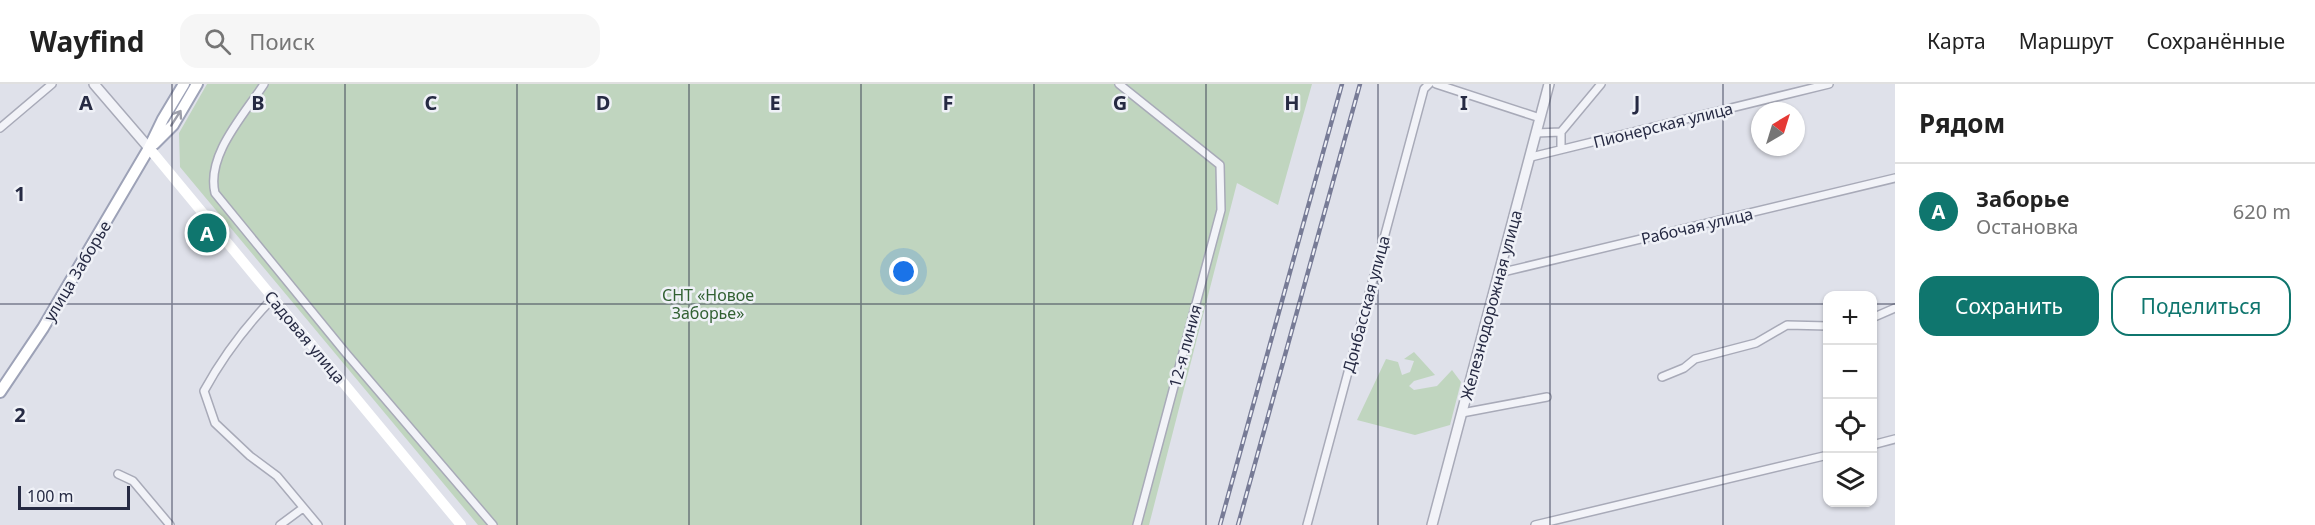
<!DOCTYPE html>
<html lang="ru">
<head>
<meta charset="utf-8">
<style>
  :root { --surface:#fff; --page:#f6f6f6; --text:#222; --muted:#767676; --line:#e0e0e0; --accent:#0f766e }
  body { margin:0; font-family:"Noto Sans",sans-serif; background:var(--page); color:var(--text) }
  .controls { position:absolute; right:18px; bottom:18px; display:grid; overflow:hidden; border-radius:12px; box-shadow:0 2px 4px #0004 }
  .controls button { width:54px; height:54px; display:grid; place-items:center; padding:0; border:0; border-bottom:2px solid var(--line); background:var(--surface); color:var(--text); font:30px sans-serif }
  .compass { position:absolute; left:1751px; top:18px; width:54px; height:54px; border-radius:50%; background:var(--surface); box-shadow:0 2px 4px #0004; rotate:38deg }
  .scale { position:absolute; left:18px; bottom:15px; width:112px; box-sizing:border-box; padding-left:6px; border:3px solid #262a43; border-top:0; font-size:16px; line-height:21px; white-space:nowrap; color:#262a43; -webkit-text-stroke:4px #eff1f7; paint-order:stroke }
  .you { position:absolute; left:904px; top:188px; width:21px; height:21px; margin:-15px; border:4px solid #fff; border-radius:50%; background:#1a73e8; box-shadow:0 0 0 9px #1a73e833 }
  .badge { display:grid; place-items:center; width:39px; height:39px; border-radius:50%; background:var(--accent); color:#fff; font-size:20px; font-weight:700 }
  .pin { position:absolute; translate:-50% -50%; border:3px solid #fff; box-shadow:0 2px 6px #0006 }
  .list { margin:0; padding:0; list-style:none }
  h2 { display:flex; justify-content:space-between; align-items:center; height:78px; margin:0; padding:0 24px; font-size:26px }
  h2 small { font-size:20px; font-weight:400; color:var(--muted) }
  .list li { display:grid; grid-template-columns:39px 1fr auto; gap:18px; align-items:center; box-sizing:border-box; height:96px; padding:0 24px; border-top:2px solid var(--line) }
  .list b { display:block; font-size:22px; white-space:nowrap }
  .list p { margin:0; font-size:20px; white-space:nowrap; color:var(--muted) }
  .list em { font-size:20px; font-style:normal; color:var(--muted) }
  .actions { display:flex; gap:12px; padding:18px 24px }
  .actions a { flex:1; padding:14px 0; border:2px solid var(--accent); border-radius:18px; text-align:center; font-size:21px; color:var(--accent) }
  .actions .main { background:var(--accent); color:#fff }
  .icon { flex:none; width:33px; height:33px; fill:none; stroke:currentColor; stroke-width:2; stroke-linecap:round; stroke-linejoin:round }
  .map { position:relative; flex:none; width:1895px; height:441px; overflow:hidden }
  header { display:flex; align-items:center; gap:36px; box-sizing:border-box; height:84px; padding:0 30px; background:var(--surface); border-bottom:2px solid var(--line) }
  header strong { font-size:28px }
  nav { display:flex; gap:33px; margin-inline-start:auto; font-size:21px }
  .search { width:420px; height:54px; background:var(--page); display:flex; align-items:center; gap:15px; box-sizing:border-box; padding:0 21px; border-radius:18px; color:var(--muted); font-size:22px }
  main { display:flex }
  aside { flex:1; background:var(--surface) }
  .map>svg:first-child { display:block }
</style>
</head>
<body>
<header>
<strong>Wayfind</strong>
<div class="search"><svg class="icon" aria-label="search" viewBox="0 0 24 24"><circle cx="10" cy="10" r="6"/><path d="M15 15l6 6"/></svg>Поиск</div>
<nav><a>Карта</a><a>Маршрут</a><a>Сохранённые</a></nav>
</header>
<main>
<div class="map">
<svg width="1895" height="441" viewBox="0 0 1895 441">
  <rect width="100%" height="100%" fill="#dfe1ea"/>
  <path fill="#c0d5bf" d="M207,0H1312L1278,121L1237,99L1149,441H478L180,83L179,49Z
    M1414,268L1435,291L1414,297L1409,302L1414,306L1437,302L1452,286L1461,298L1450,341L1415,351L1357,336L1386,275L1398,278L1402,291L1410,288L1414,277L1404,275Z"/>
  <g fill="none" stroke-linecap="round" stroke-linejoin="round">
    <defs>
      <path id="minor" d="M264,0C244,31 206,71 215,109L345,268L493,441
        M1119,0L1220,81L1221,126L1137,441
        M1436,0L1540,34
        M0,44L52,0
        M1561,48V65
        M1536,49L1561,48L1601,0
        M1531,73L1829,0
        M1499,189L1895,94
        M273,214C245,243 223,272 204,307L215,339L250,372L277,392L318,441
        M1872,234L1895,224
        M1662,293L1684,284L1695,275L1756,259L1787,241L1828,242
        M1462,329L1547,313
        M1872,361L1895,355
        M118,390L133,397L170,441
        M280,441L303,424
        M1307,441L1424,5L1429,0
        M1535,441L1828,371"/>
      <path id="tertiary" d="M94,0L149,64
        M1432,441L1549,0"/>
      <path id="primary" d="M154,60L173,41L197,0
        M0,308L43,244L149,64L163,35L184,0"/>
    </defs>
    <use href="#minor" stroke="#a8aab8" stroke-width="10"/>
    <use href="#tertiary" stroke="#a8aab8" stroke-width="12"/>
    <use href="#primary" stroke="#9da2b7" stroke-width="14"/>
    <use href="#minor" stroke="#f2f3f8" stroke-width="7"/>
    <use href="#tertiary" stroke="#f2f3f8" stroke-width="9"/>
    <path stroke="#fff" stroke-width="10" d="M149,64L461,441"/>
    <use href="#primary" stroke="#fff" stroke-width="10"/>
    <defs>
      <path id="rail" d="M1220,441L1342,0
        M1238,441L1360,0"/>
    </defs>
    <use href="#rail" stroke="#777b96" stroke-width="4.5"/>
    <use href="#rail" stroke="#eff1f7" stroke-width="2" stroke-dasharray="7" stroke-linecap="butt"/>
  </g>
  <defs><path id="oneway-shaft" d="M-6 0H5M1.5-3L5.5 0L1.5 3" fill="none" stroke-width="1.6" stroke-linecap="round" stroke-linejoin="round" transform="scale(1.5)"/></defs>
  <use stroke="#9d9faa" href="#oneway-shaft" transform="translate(176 34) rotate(-57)"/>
  <path fill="none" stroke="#262a43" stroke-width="1.5" stroke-opacity="0.55" d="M172,0V441M345,0V441M517,0V441M689,0V441M861,0V441M1034,0V441M1206,0V441M1378,0V441M1550,0V441M1723,0V441M0,220H1828M1872,220H1895"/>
  <g text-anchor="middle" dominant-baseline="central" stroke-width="5" stroke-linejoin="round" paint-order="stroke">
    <g font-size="16" fill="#262a43" stroke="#eff1f7">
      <text transform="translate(1663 41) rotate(-14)">Пионерская улица</text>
      <text transform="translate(1697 142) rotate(-13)">Рабочая улица</text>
      <text transform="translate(77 187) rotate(-59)">улица Заборье</text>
      <text transform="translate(1366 220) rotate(-75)">Донбасская улица</text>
      <text transform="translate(1491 221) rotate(-75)">Железнодорожная улица</text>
      <text transform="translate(305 253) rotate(50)">Садовая улица</text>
      <text transform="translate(1185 262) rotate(-75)">12-я линия</text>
    </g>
    <g font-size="16" fill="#326133" stroke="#eff1f7">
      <text x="708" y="211">СНТ «Новое<tspan x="708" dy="18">Заборье»</tspan></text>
    </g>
  </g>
  <g font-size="20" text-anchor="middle" font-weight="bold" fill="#262a43" stroke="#eff1f7" stroke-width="5" stroke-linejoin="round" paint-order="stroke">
    <text x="86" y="26">A</text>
    <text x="258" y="26">B</text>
    <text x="431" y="26">C</text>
    <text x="603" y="26">D</text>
    <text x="775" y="26">E</text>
    <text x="948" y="26">F</text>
    <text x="1120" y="26">G</text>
    <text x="1292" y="26">H</text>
    <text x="1464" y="26">I</text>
    <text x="1637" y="26">J</text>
    <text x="20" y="117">1</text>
    <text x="20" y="338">2</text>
  </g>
</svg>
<div class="controls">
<button>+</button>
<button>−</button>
<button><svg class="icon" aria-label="locate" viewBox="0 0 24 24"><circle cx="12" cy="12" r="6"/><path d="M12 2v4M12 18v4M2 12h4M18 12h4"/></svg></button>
<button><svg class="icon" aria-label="layers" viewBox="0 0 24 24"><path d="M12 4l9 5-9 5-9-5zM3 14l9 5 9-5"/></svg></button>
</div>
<svg class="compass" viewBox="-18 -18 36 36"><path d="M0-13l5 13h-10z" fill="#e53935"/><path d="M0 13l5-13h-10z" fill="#767676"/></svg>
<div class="scale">100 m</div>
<div class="you"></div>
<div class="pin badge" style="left:207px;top:149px">A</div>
</div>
<aside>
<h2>Рядом<small></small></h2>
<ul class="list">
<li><span class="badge">A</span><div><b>Заборье</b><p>Остановка</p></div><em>620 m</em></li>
</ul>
<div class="actions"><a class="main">Сохранить</a><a>Поделиться</a></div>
</aside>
</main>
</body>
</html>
